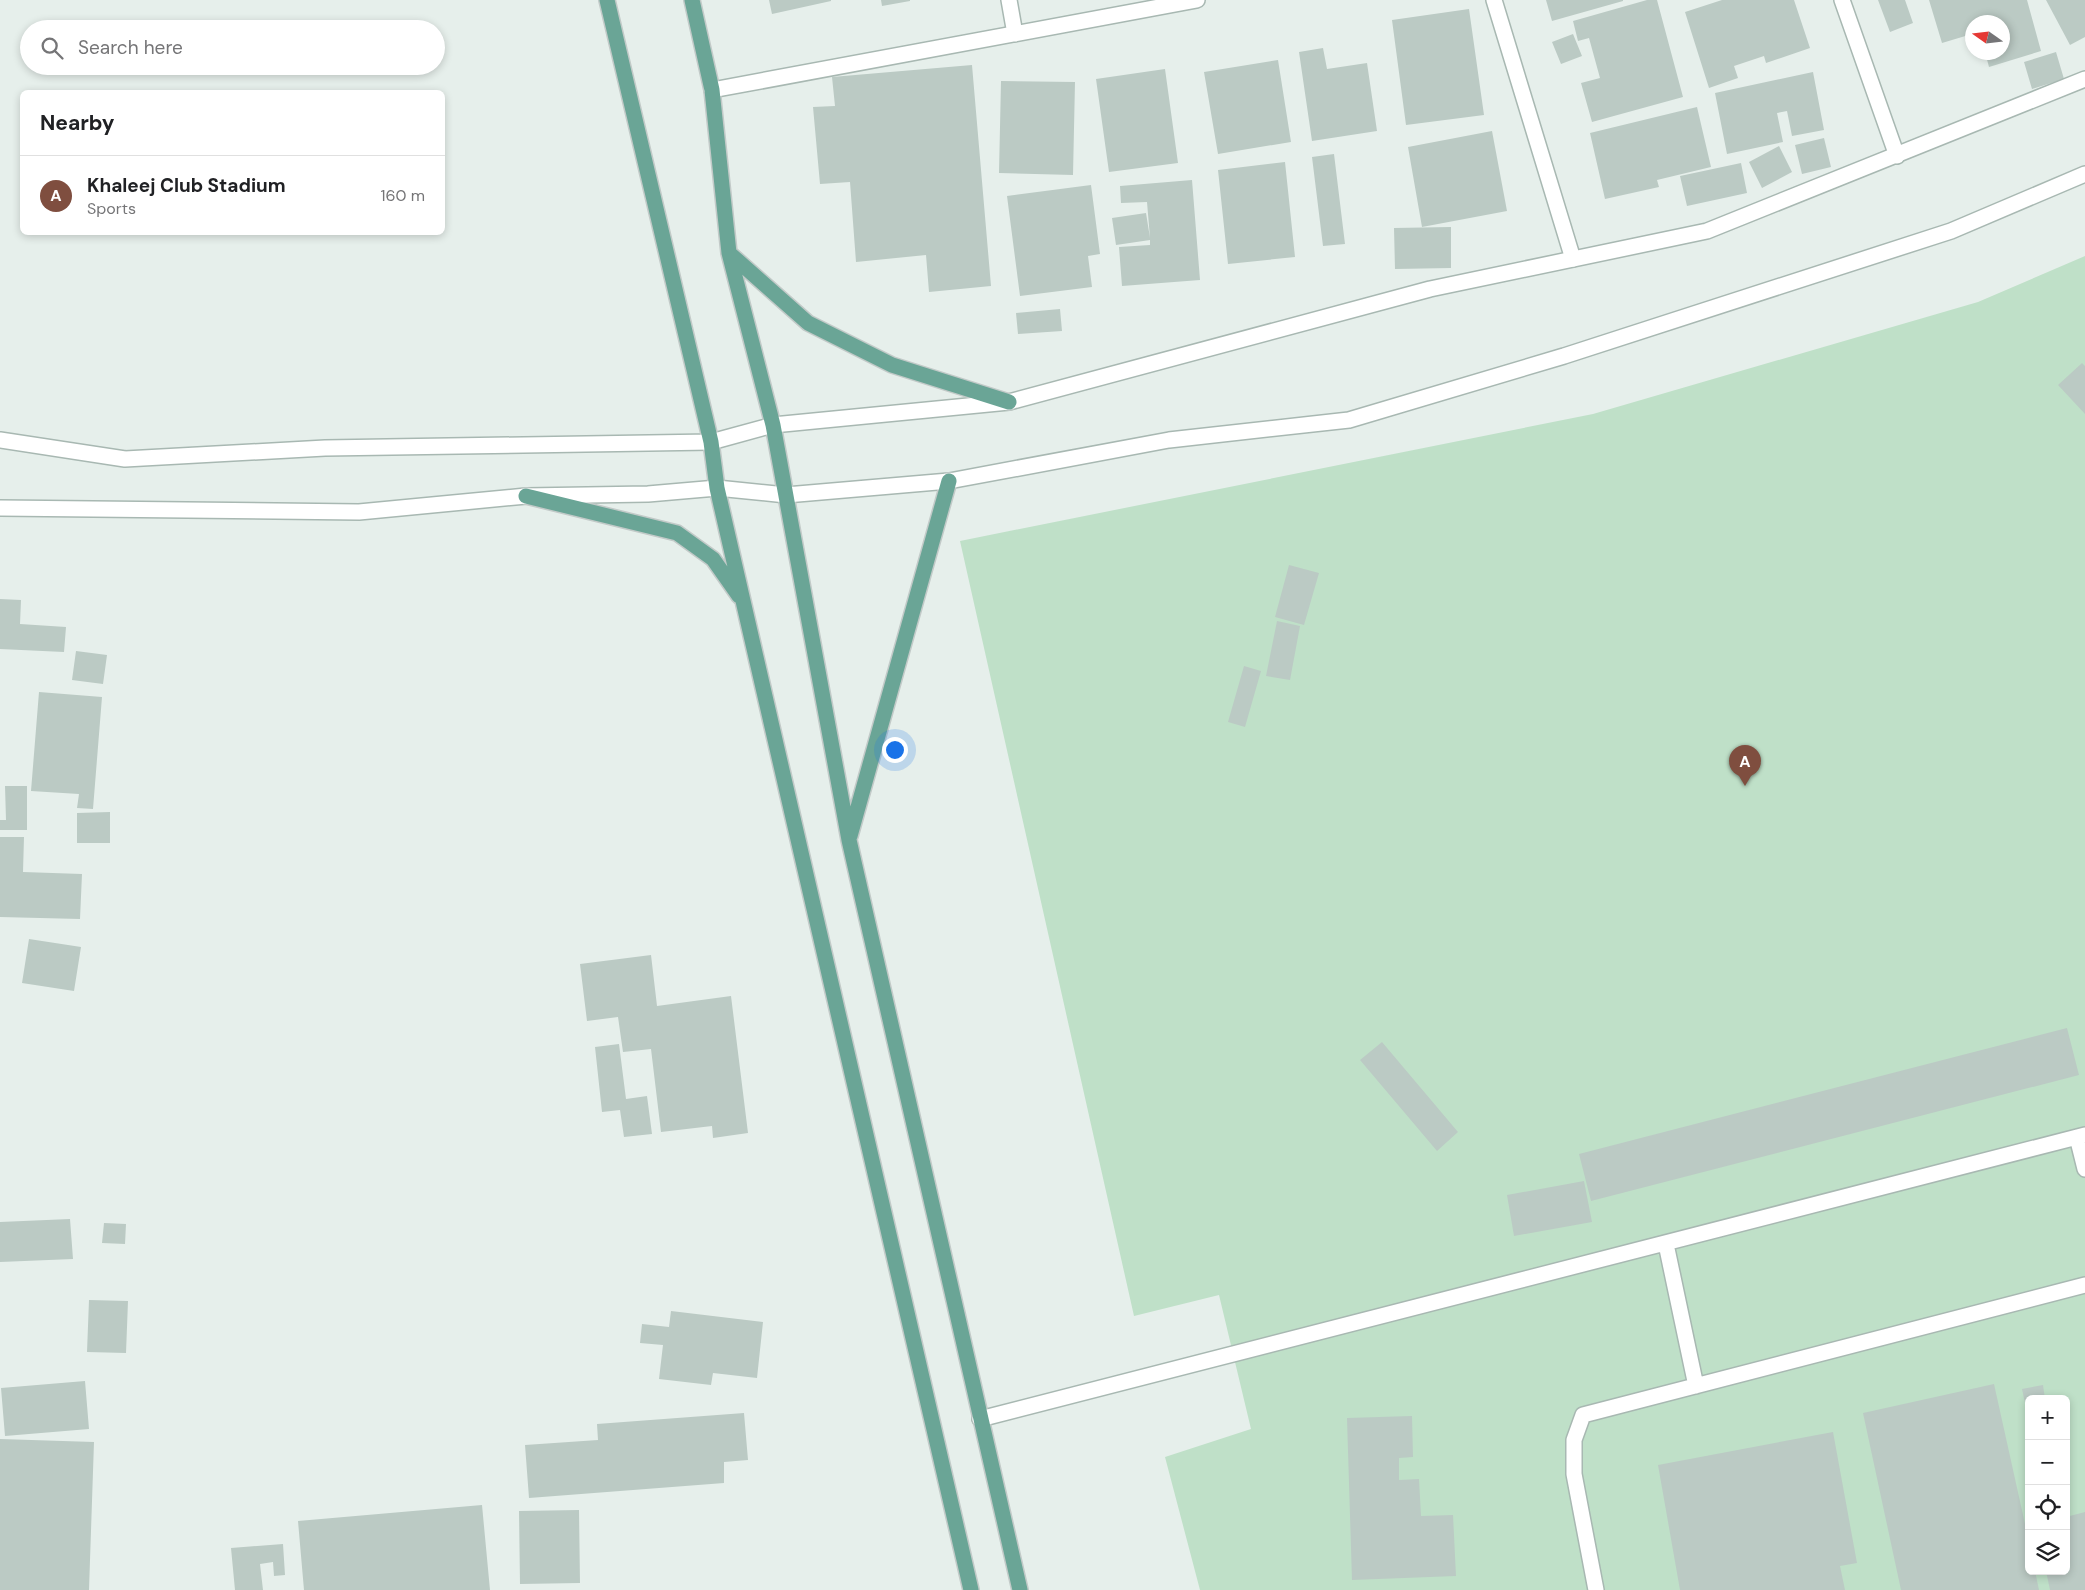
<!DOCTYPE html>
<html lang="en">
<head>
<meta charset="utf-8">
<style>
  :root { --surface:#fff; --page:#f2f2f2; --text:#202124; --muted:#757577; --line:#e0e0e0; --accent:#7f4e3f }
  body { margin:0; font-family:"DM Sans",sans-serif; background:var(--page); color:var(--text) }
  .controls { position:absolute; right:15px; bottom:15px; display:grid; overflow:hidden; border-radius:8px; box-shadow:0 2px 8px #0003 }
  .controls button { width:45px; height:45px; display:grid; place-items:center; padding:0; border:0; border-bottom:1px solid var(--line); background:var(--surface); color:var(--text); font:25px sans-serif }
  .compass { position:absolute; left:1965px; top:15px; width:45px; height:45px; border-radius:50%; background:var(--surface); box-shadow:0 2px 8px #0003; rotate:284deg }
  .you { position:absolute; left:894px; top:749px; width:18px; height:18px; margin:-12px; border:4px solid #fff; border-radius:50%; background:#1a73e8; box-shadow:0 0 0 8px #1a73e833 }
  .badge { display:grid; place-items:center; width:32px; height:32px; border-radius:50%; background:var(--accent); color:#fff; font-size:16px; font-weight:700 }
  .pin { position:absolute; translate:-50% -41px; filter:drop-shadow(0 1px 2px #0008) }
  .pin::after { content:''; position:absolute; top:26px; width:18px; height:15px; background:inherit; clip-path:polygon(0 0,100% 0,50% 100%) }
  .list { margin:0; padding:0; list-style:none }
  h2 { display:flex; justify-content:space-between; align-items:center; height:65px; margin:0; padding:0 20px; font-size:21px }
  h2 small { font-size:16px; font-weight:400; color:var(--muted) }
  .list li { display:grid; grid-template-columns:32px 1fr auto; gap:15px; align-items:center; box-sizing:border-box; height:80px; padding:0 20px; border-top:1px solid var(--line) }
  .list b { display:block; font-size:19px; white-space:nowrap }
  .list p { margin:0; font-size:16px; white-space:nowrap; color:var(--muted) }
  .list em { font-size:16px; font-style:normal; color:var(--muted) }
  .icon { flex:none; width:28px; height:28px; fill:none; stroke:currentColor; stroke-width:2; stroke-linecap:round; stroke-linejoin:round }
  .map { position:relative; flex:none; width:2085px; height:1590px; overflow:hidden }
  .search { position:absolute; background:var(--surface); box-shadow:0 2px 8px #0003; left:20px; top:20px; width:425px; height:55px; display:flex; align-items:center; gap:12px; box-sizing:border-box; padding:0 18px; border-radius:28px; color:var(--muted); font-size:19px }
  .panel { position:absolute; background:var(--surface); box-shadow:0 2px 8px #0003; left:20px; top:90px; width:425px; height:145px; border-radius:8px }
  .map>svg:first-child { display:block }
</style>
</head>
<body>
<div class="map">
<svg width="2085" height="1590" viewBox="0 0 2085 1590">
  <rect width="100%" height="100%" fill="#e6efeb"/>
  <path fill="#bfe0c8" fill-rule="evenodd" d="M2085,256V1590H1200L1165,1457L1251,1429L1219,1295L1134,1316L960,541L1593,414L1978,302ZM2029,1399H2066V1571H2029Z"/>
  <path fill="#bbcac4" d="M769,0H831V1L772,14Z
    M881,0H910V1L882,6Z
    M1546,0H1623V1L1552,21Z
    M1647,0H1657L1683,97L1592,122L1581,83L1600,78L1589,38L1578,41L1573,21Z
    M1722,0H1794L1810,48L1766,63L1764,56L1734,66L1738,78L1709,88L1685,12Z
    M1878,0H1905L1913,23L1890,32Z
    M1929,0H2027L2041,51L1989,67L1985,52H2002V22H1972V34L1942,43Z
    M2046,0H2085V37L2070,45Z
    M1469,9L1484,115L1406,125L1392,20Z
    M1573,34L1582,56L1561,64L1552,42Z
    M1323,48L1327,69L1367,63L1377,131L1312,141L1299,52Z
    M2056,52L2064,79L2032,89L2024,62Z
    M1278,60L1291,142L1218,154L1204,72Z
    M972,65L991,286L929,292L926,255L856,262L850,182L820,184L813,107L835,106L832,77Z
    M1165,69L1178,163L1109,172L1096,79Z
    M1813,72L1824,130L1792,136L1787,111L1777,113L1783,142L1727,154L1715,93Z
    M1001,81L1075,82L1073,175L999,173Z
    M1697,107L1711,167L1657,180L1659,187L1605,199L1590,133Z
    M1492,131L1507,211L1422,227L1408,147Z
    M1824,138L1831,167L1802,174L1795,145Z
    M1779,146L1792,172L1762,188L1749,162Z
    M1334,154L1345,244L1323,246L1312,157Z
    M1285,162L1295,257L1228,264L1218,170Z
    M1741,163L1747,193L1687,206L1680,176Z
    M1192,180L1200,280L1122,286L1119,247L1150,245V240L1116,245L1112,218L1146,213L1150,238L1147,202L1121,203L1120,186Z
    M1091,185L1100,254L1088,256L1092,287L1020,296L1007,196Z
    M1451,227V268L1395,269L1394,228Z
    M1060,309L1062,331L1018,334L1016,313Z
    M2082,363L2085,366V414L2058,385Z
    M1289,565L1319,573L1304,625L1275,617Z
    M0,599L21,600L20,624L66,627L64,652L0,649Z
    M1277,621L1300,626L1290,680L1266,676Z
    M76,651L107,655L103,684L72,680Z
    M1244,666L1261,671L1245,727L1228,722Z
    M39,692L102,697L93,809L77,808L79,794L31,791Z
    M5,786H27V830H0V820H6Z
    M110,812V843H77V813Z
    M0,837H24L23,872L82,874L80,919L0,917Z
    M29,939L81,947L74,991L22,983Z
    M651,955L657,1006L731,996L748,1133L713,1138L712,1126L661,1132L651,1049L623,1052L618,1017L587,1021L580,964Z
    M2067,1028L2079,1075L1591,1201L1579,1154Z
    M1382,1042L1458,1132L1437,1151L1360,1060Z
    M619,1044L626,1099L647,1096L652,1134L624,1137L620,1110L602,1112L595,1047Z
    M1584,1181L1592,1222L1514,1236L1507,1195Z
    M70,1219L73,1259L0,1262V1222Z
    M104,1223L126,1224L125,1244L102,1243Z
    M89,1300L128,1301L126,1353L87,1352Z
    M671,1311L763,1322L757,1378L713,1373L711,1385L659,1379L663,1345L640,1343L642,1324L669,1327Z
    M85,1381L89,1429L5,1436L1,1388Z
    M1994,1384L2029,1542V1571H2035L2039,1590H1901L1863,1413Z
    M2043,1385L2045,1399H2029L2028,1417L2022,1389Z
    M744,1413L748,1460L724,1462V1483L529,1498L525,1445L598,1440L597,1424Z
    M1412,1416L1413,1457L1399,1458V1480L1419,1479L1421,1516L1453,1515L1456,1576L1352,1580L1347,1418Z
    M1833,1432L1857,1563L1840,1566L1845,1590H1680L1658,1465Z
    M0,1439L94,1442L89,1590H0Z
    M482,1505L490,1590H304L298,1521Z
    M579,1510L580,1583L520,1584L519,1511Z
    M2085,1512V1590H2050L2046,1571H2066V1517Z
    M283,1544L285,1575L274,1576L273,1562L260,1564L263,1590H235L231,1548Z"/>
  <g fill="none" stroke-linecap="round" stroke-linejoin="round">
    <defs>
      <path id="service" d="M2077,1137L2085,1169
        M1666,1244L1696,1386
        M980,1419L2085,1135
        M1596,1590L1574,1474V1440L1583,1415L2085,1285"/>
      <path id="minor" d="M1009,0L1015,34
        M1494,0L1573,259
        M1842,0L1897,156
        M712,90L1197,0"/>
      <path id="tertiary" d="M0,440L125,459L325,448L711,442L773,425L1009,402L1430,289L1707,231L2085,79
        M0,508L359,512L526,496L648,494L717,488L786,495L949,481L1169,440L1349,420L1564,356L1951,231L2085,174"/>
      <path id="primary" d="M607,0L711,442L717,488L971,1590
        M692,0L712,90L729,253L773,425L849,840L1020,1590
        M729,253L808,323L892,365L1009,402
        M526,496L677,533L713,559L739,596
        M850,836L949,481"/>
    </defs>
    <use href="#service" stroke="#a8b8b2" stroke-width="18"/>
    <use href="#minor" stroke="#a8b8b2" stroke-width="18"/>
    <use href="#tertiary" stroke="#a8b8b2" stroke-width="18"/>
    <use href="#primary" stroke="#c2cac8" stroke-width="18"/>
    <use href="#service" stroke="#fff" stroke-width="15"/>
    <use href="#minor" stroke="#fff" stroke-width="15"/>
    <use href="#tertiary" stroke="#fff" stroke-width="15"/>
    <use href="#primary" stroke="#6aa596" stroke-width="15"/>
  </g>
</svg>
<div class="controls">
<button>+</button>
<button>−</button>
<button><svg class="icon" aria-label="locate" viewBox="0 0 24 24"><circle cx="12" cy="12" r="6"/><path d="M12 2v4M12 18v4M2 12h4M18 12h4"/></svg></button>
<button><svg class="icon" aria-label="layers" viewBox="0 0 24 24"><path d="M12 4l9 5-9 5-9-5zM3 14l9 5 9-5"/></svg></button>
</div>
<svg class="compass" viewBox="-18 -18 36 36"><path d="M0-13l5 13h-10z" fill="#e53935"/><path d="M0 13l5-13h-10z" fill="#757577"/></svg>
<div class="you"></div>
<div class="pin badge" style="left:1745px;top:786px">A</div>
<div class="search"><svg class="icon" aria-label="search" viewBox="0 0 24 24"><circle cx="10" cy="10" r="6"/><path d="M15 15l6 6"/></svg>Search here</div>
<section class="panel">
<h2>Nearby<small></small></h2>
<ul class="list">
<li><span class="badge">A</span><div><b>Khaleej Club Stadium</b><p>Sports</p></div><em>160 m</em></li>
</ul>
</section>
</div>
</body>
</html>
